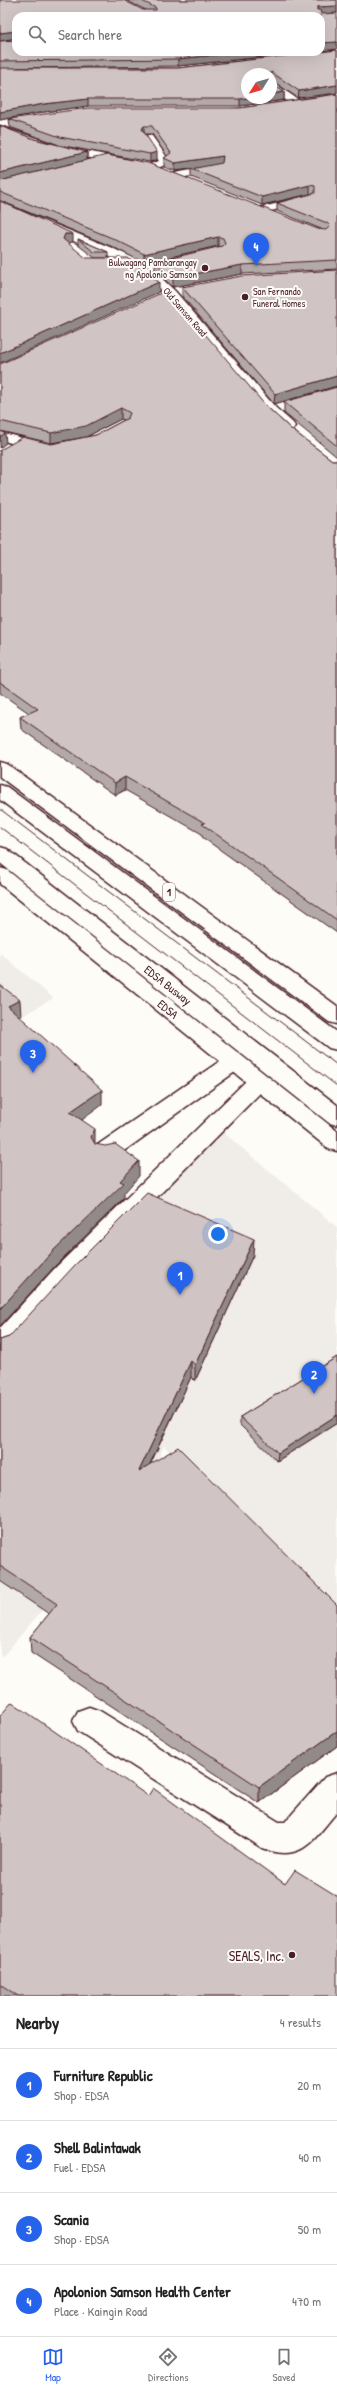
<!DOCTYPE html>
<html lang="en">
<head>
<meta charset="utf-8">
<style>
  :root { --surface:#fff; --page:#f2f2f2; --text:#222; --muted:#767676; --line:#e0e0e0; --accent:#2563eb }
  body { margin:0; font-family:"Patrick Hand",sans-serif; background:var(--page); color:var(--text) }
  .compass { position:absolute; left:241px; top:68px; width:36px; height:36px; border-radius:50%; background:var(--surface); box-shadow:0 4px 16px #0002; rotate:233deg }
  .you { position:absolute; left:218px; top:1234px; width:14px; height:14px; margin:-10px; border:3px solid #fff; border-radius:50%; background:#1a73e8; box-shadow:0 0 0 6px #1a73e833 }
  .badge { display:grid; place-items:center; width:26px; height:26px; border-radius:50%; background:var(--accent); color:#fff; font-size:13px; font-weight:700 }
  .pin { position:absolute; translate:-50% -33px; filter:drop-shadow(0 1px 2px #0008) }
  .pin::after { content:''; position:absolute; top:21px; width:14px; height:12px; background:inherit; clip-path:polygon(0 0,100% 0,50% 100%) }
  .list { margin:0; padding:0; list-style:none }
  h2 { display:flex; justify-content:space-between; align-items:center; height:52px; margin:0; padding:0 16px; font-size:17px }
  h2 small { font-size:13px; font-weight:400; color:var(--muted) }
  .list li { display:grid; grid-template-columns:26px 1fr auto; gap:12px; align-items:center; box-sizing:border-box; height:72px; padding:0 16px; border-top:1px solid var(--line) }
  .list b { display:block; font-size:15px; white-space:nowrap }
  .list p { margin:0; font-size:13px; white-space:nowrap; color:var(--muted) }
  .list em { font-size:13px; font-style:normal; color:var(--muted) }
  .icon { flex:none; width:22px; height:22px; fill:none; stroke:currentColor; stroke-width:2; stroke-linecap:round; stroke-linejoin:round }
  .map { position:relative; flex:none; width:337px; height:1996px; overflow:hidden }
  .search { position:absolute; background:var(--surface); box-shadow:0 4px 16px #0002; left:12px; right:12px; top:12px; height:44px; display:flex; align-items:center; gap:10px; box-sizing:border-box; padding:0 14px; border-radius:12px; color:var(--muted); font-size:15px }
  .sheet { height:340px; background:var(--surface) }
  nav { display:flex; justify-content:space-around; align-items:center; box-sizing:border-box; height:56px; border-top:1px solid var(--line); background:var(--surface); font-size:11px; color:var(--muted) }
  nav a { display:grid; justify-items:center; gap:2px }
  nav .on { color:var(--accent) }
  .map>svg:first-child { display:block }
</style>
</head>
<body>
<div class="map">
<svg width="337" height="1996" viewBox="0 0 337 1996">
  <rect width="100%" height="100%" fill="#fdfcf7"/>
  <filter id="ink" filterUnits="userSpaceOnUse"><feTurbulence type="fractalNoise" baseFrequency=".025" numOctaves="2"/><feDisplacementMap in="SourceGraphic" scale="8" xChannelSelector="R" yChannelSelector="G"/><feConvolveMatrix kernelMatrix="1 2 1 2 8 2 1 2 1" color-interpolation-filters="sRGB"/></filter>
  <g filter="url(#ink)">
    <path fill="#f0ece8" d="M0,953L53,998L0,1029Z
      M219,1129L337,1227V1617L164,1446L143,1491L3,1656L0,1654V1350Z"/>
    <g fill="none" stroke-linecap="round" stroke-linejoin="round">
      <defs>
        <path id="minor" d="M221,52H232L263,74H252Z
          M271,81L299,100V104H291L271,89Z
          M0,126L51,143L128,160L133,163L128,166L44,148L0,133Z
          M148,135L152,136L169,160V164L151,170L147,169V165L159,161L143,138Z
          M218,165L223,168L222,170L175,179L170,176L175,173Z
          M307,196L311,197V201L263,213L257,210L259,208Z
          M0,202L112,248L136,259L155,272L175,291L276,408L293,423L295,426L293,429H283L266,414L167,297L147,278L128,265L0,209Z
          M0,432L49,445L51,448L44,452L0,440Z
          M0,785L7,787L337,1032V1050L329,1048L0,800Z
          M0,847L7,849L337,1105V1125L329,1123L0,863Z
          M234,1055L242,1057L245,1062L242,1067L114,1158L105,1160L96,1158L93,1152L96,1146L226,1057Z
          M258,1075L266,1077L270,1082L266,1087L74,1281L9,1352L0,1355V1328L56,1267L250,1077Z
          M89,1707L100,1711L279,1822H285L325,1777L337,1773V1812C313,1839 303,1864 262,1848L78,1731L73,1721L78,1711Z"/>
        <path id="highway" d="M0,762L7,764L337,1006V1024L329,1022L0,777Z
          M0,868L7,870L337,1131V1151L329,1149L0,884Z"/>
      </defs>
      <use href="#minor" stroke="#4a1f2b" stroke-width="3"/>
      <use href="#highway" stroke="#4a1f2b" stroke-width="3"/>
      <use href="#minor" fill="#fdfcf7" fill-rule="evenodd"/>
      <use href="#highway" fill="#fdfcf7" fill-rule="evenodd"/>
      <path stroke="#4a1f2b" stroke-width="1" d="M0,809L337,1065
        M0,827L337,1086"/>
    </g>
    <path fill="#b3a9a9" stroke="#4a1f2b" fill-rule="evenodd" d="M0,0L143,10H146L125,0H337V13L16,16V39V38L0,41Z
      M0,41L310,52L178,66L17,68H178L337,50V93L298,98L271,80V74H247L284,92V100L240,106H88L44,112L0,120Z
      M337,94V269L242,274L173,287L155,271V262L221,247L218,246L144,263L113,247L1,201H0V126L34,139L59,145L10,127L9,119L240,108ZM145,134H152L167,156L164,158V167L175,171L191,169V177L262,205L310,194H311L277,203V211L321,229H318L87,160V152L64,146L150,162L157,160Z
      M78,239L108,252V258H95L78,245Z
      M337,270V386L274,404L182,296V287Z
      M0,364L265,405L291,429L332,460H337V933L202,837V834L125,790L115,795L21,729L20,717L29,713L0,693V450L51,444L96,435L124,420L121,419L86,437L51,443L0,431Z
      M337,387V457L284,413V402Z
      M253,1255L195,1381L191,1377L150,1465L337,1605V1746L259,1803L31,1653L30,1637L49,1614L0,1581V1340Z
      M337,1357V1423L277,1461L240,1425V1417Z
      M0,1716L148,1796L285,1884L337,1996H0Z"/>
    <path fill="#928a89" stroke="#4a1f2b" d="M337,6V13L317,15V7Z
      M16,31V38L0,41V33Z
      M337,42V49L321,51V43Z
      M242,52H310L178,66V59Z
      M337,85V93L298,98L299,91Z
      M284,92V100L240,106V99L247,98H271V94Z
      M88,99V106L44,112L0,120V112L44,104Z
      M144,126V134L142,129Z
      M87,152V160L0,181V173Z
      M157,152V160L150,162V154Z
      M223,156V165L175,171V163Z
      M310,185V194L262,205V197Z
      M65,234H73V242L66,243L63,239Z
      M218,237V246L144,263V254Z
      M242,265V274L173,287V278Z
      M159,282V292L0,363V353Z
      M337,376V386L274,404L275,394Z
      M121,408V419L86,437L51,443V433Z
      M5,433L6,443L0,448V437Z
      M125,777V790L115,795V783Z
      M20,1000L21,1016L9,1021L8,1006Z
      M102,1090V1105L71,1128L70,1112Z
      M95,1129V1145L91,1137Z
      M139,1161V1176L124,1193V1198L55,1266L0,1326V1309L54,1250Z
      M254,1239L253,1255L195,1381V1365Z
      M191,1361V1377L139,1487V1471Z
      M337,1415V1423L277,1461L278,1453Z
      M337,1731V1746L259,1803V1787Z"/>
    <path fill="#d0c5c4" stroke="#4a1f2b" d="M0,0H123L143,10H156V8L140,0H337V6L317,7V10H320L321,14L337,13V42L321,43V16H16V34V31L0,33Z
      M16,40V52H242L178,59L0,61V41Z
      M337,50V85L299,91L271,72V74H247V98L240,99H88L44,104L0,112V68H178Z
      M271,83L284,92L271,94Z
      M337,94V260L242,265L173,278L155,262L222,246L225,243L223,238L218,237L144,254L112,238L0,192V181L107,155L148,163L318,229L326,230L330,226L327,223L277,203L315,193V186L310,185L262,197L191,169L222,163L223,156L175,163L164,158L171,153L152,126H144L142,129L157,152L150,154L60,137L9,119L88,108H240Z
      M0,126L34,139L87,152L0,173Z
      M0,201L73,234H65L63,239L86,258H128L159,282L0,353Z
      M78,239L108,252H94Z
      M337,270V376L275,394L182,287L242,276Z
      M168,290L265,405L291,429L332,460H337V920L202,824L205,823L125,777L115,783L20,717L38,709L0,682V450L23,437L51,444L96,435L128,418L130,413L121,408L86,426L51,433L0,421V364Z
      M337,387V446L284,402Z
      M0,431L5,433L0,437Z
      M0,985L20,1000L8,1006L102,1090L70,1112L95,1129L91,1137L95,1144L105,1146L115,1144L139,1161L120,1181L124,1183L54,1250L0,1309Z
      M147,1193L254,1239L195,1365L191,1361L139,1471L178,1447L337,1605V1731L259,1787L30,1637L57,1604L0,1566V1340L9,1337L74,1266Z
      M337,1357V1415L278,1453L240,1417Z
      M12,1702L148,1796L153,1788L285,1884L295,1870L337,1896V1996H18L0,1984V1716Z"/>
  </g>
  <g fill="#4a1f2b" stroke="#fdfcf7" stroke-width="1.5">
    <circle cx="205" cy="268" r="4"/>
    <circle cx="245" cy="297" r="4"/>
    <circle cx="292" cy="1955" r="4"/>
  </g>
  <g text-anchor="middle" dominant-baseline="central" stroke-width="4" stroke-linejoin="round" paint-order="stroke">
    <g font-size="10" fill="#4a1f2b" stroke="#fdfcf7" text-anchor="end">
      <text x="197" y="262">Bulwagang Pambarangay<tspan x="197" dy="12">ng Apolonio Samson</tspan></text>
      <text x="253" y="291" text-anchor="start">San Fernando<tspan x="253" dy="12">Funeral Homes</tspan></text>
    </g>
    <g font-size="10" fill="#4a1f2b" stroke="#fdfcf7">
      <text transform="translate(185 312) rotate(49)">Old Samson Road</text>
    </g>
    <rect fill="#fdfcf7" stroke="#806168" stroke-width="1" x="163" y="883" width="12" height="18" rx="3"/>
    <g font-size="11" font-weight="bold" fill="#4a1f2b">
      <text x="169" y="892">1</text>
    </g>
    <g font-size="12" fill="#4a1f2b" stroke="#fdfcf7">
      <text transform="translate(168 985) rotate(38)">EDSA Busway</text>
      <text transform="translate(168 1009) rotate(39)">EDSA</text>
    </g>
    <g font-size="14" fill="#4a1f2b" stroke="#fdfcf7" text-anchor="end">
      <text x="284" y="1955">SEALS, Inc.</text>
    </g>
  </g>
</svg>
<svg class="compass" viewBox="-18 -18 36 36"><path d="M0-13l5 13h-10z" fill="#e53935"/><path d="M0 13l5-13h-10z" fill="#767676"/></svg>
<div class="you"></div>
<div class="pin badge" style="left:180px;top:1295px">1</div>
<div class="pin badge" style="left:314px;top:1394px">2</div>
<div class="pin badge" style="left:33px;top:1073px">3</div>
<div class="pin badge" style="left:256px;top:266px">4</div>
<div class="search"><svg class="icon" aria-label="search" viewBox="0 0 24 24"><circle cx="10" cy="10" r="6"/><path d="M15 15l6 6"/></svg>Search here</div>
</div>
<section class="sheet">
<h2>Nearby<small>4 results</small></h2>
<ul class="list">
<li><span class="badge">1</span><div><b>Furniture Republic</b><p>Shop · EDSA</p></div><em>20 m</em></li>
<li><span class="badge">2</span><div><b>Shell Balintawak</b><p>Fuel · EDSA</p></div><em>40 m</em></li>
<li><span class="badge">3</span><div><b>Scania</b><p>Shop · EDSA</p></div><em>50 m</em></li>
<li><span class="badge">4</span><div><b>Apolonion Samson Health Center</b><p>Place · Kaingin Road</p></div><em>470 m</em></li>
</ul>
</section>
<nav>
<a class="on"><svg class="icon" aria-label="map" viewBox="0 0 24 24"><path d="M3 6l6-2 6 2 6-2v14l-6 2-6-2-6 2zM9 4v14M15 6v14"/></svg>Map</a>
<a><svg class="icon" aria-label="directions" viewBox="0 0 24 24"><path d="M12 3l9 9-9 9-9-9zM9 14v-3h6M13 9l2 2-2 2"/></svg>Directions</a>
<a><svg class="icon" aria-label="saved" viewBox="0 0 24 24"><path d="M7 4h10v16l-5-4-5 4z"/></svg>Saved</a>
</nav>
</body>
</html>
